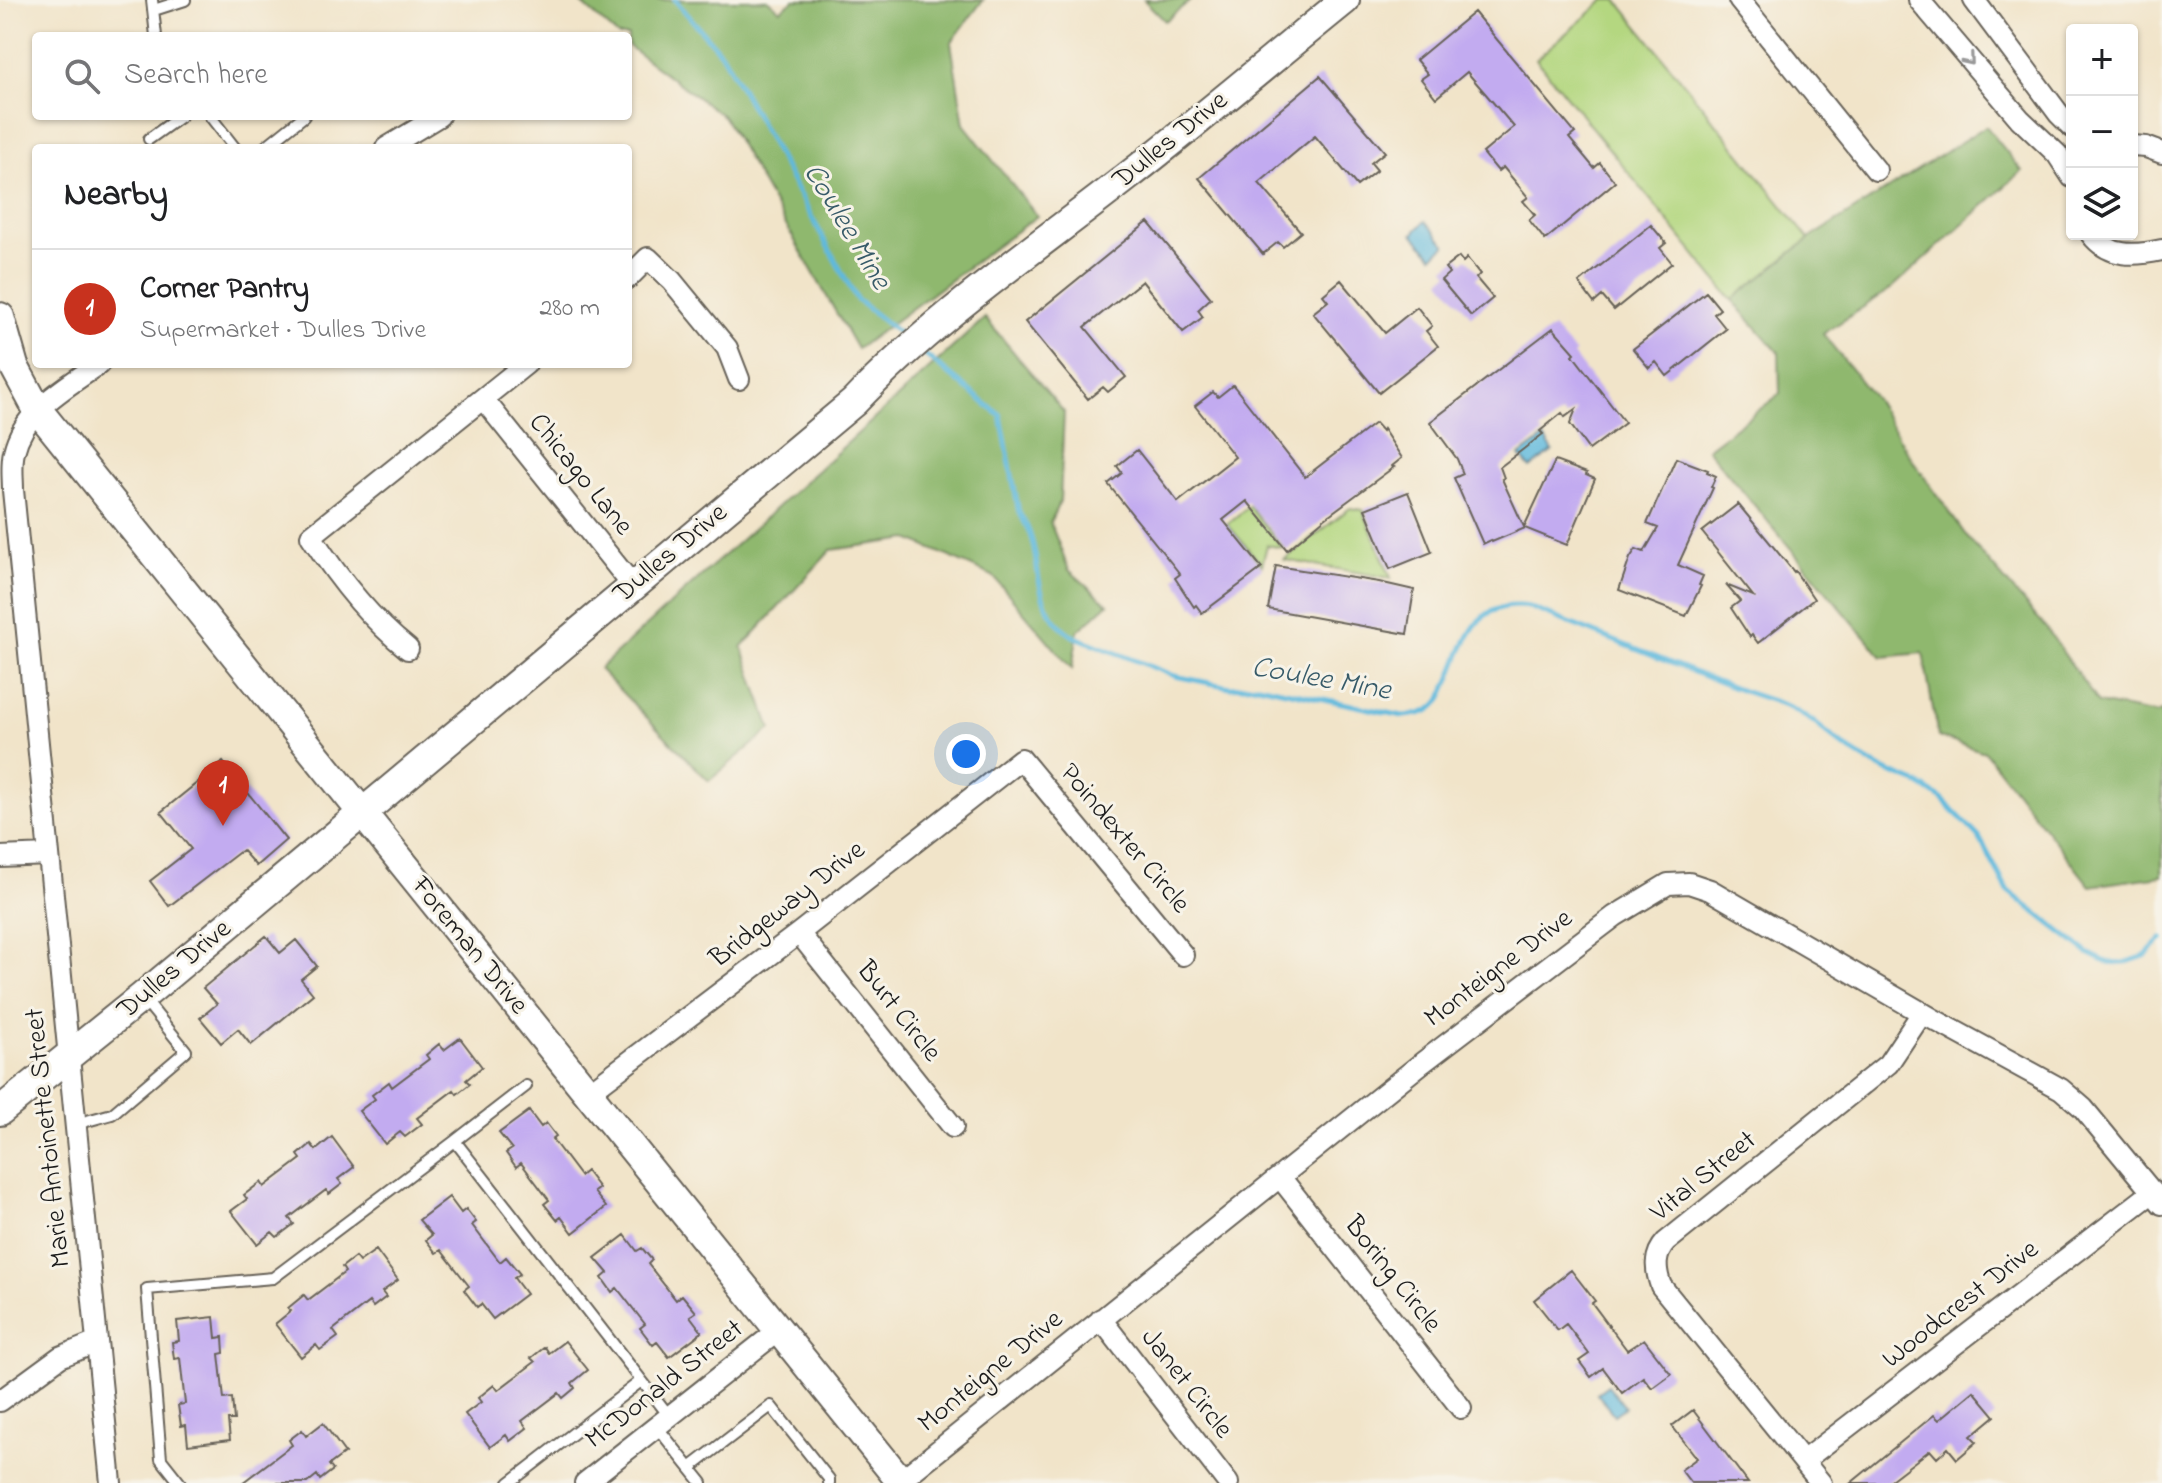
<!DOCTYPE html>
<html lang="en">
<head>
<meta charset="utf-8">
<style>
  :root { --surface:#fff; --page:#f2f2f2; --text:#202124; --muted:#757577; --line:#e0e0e0; --accent:#c8321e }
  body { margin:0; font-family:"Indie Flower",sans-serif; background:var(--page); color:var(--text) }
  .controls { position:absolute; right:24px; top:24px; display:grid; overflow:hidden; border-radius:8px; box-shadow:0 2px 6px #0004 }
  .controls button { width:72px; height:72px; display:grid; place-items:center; padding:0; border:0; border-bottom:2px solid var(--line); background:var(--surface); color:var(--text); font:40px sans-serif }
  .you { position:absolute; left:966px; top:754px; width:28px; height:28px; margin:-20px; border:6px solid #fff; border-radius:50%; background:#1a73e8; box-shadow:0 0 0 12px #1a73e833 }
  .badge { display:grid; place-items:center; width:52px; height:52px; border-radius:50%; background:var(--accent); color:#fff; font-size:26px; font-weight:700 }
  .pin { position:absolute; translate:-50% -66px; filter:drop-shadow(0 2px 4px #0008) }
  .pin::after { content:''; position:absolute; top:42px; width:28px; height:24px; background:inherit; clip-path:polygon(0 0,100% 0,50% 100%) }
  .list { margin:0; padding:0; list-style:none }
  h2 { display:flex; justify-content:space-between; align-items:center; height:104px; margin:0; padding:0 32px; font-size:34px }
  h2 small { font-size:26px; font-weight:400; color:var(--muted) }
  .list li { display:grid; grid-template-columns:52px 1fr auto; gap:24px; align-items:center; box-sizing:border-box; height:120px; padding:0 32px; border-top:2px solid var(--line) }
  .list b { display:block; font-size:30px; white-space:nowrap }
  .list p { margin:0; font-size:26px; white-space:nowrap; color:var(--muted) }
  .list em { font-size:26px; font-style:normal; color:var(--muted) }
  .icon { flex:none; width:44px; height:44px; fill:none; stroke:currentColor; stroke-width:2; stroke-linecap:round; stroke-linejoin:round }
  .map { position:relative; flex:none; width:2162px; height:1483px; overflow:hidden }
  .search { position:absolute; background:var(--surface); box-shadow:0 2px 6px #0004; left:32px; top:32px; width:600px; height:88px; display:flex; align-items:center; gap:20px; box-sizing:border-box; padding:0 28px; border-radius:8px; color:var(--muted); font-size:30px }
  .panel { position:absolute; background:var(--surface); box-shadow:0 2px 6px #0004; left:32px; top:144px; width:600px; height:224px; border-radius:8px }
  .map>svg:first-child { display:block }
</style>
</head>
<body>
<div class="map">
<svg width="2162" height="1483" viewBox="0 0 2162 1483">
  <rect width="100%" height="100%" fill="#f7f3e8"/>
  <filter id="ink" filterUnits="userSpaceOnUse"><feTurbulence type="fractalNoise" baseFrequency=".0125" numOctaves="2"/><feDisplacementMap in="SourceGraphic" scale="16" xChannelSelector="R" yChannelSelector="G"/><feConvolveMatrix kernelMatrix="1 2 1 2 8 2 1 2 1" color-interpolation-filters="sRGB"/></filter>
  <filter id="wash" filterUnits="userSpaceOnUse"><feTurbulence type="fractalNoise" baseFrequency=".006" numOctaves="4" result="noise"/><feDisplacementMap in="SourceGraphic" scale="32" xChannelSelector="R" yChannelSelector="G"/><feGaussianBlur stdDeviation="1.8" result="paint"/><feColorMatrix in="noise" values="0 0 0 0 0 0 0 0 0 0 0 0 0 0 0 0 0 1.4 0 .05"/><feComposite in="paint" operator="in"/></filter>
  <g filter="url(#wash)">
    <rect width="100%" height="100%" fill="#f1e4c9"/>
    <path fill="#b4d780" stroke="#687a4e" stroke-width="2" d="M1605,0H1617L1809,239L1732,300L1536,59Z
      M1249,506L1283,548L1267,545L1262,565L1227,524Z
      M1350,508L1363,510L1391,578L1284,560Z"/>
    <path fill="#8fb86e" stroke="#566a45" stroke-width="2" d="M578,0H768L780,10L794,0H983L951,43L964,124L1037,216L857,349L724,117L631,48L628,45V36H618Z
      M1144,0H1191L1165,21Z
      M1986,126L2022,171L1892,288L1823,334L1875,399L1914,462L1967,537L2047,629L2098,703L2157,714L2162,711V876L2090,886L1985,752L1938,737L1923,653L1882,657L1707,449L1780,394L1779,353L1732,300L1809,239Z
      M985,318L1064,412L1060,501L1050,522L1069,570L1108,604L1078,631L1072,669L993,576L909,539L831,550L742,647L771,729L709,781L599,669Z"/>
    <path fill="#5fb9dd" stroke="#3e6a7c" stroke-width="2" d="M1425,221L1446,245L1433,256L1413,234Z
      M1544,438L1553,451L1530,468L1520,456Z
      M1608,1385L1625,1407L1614,1415L1597,1393Z"/>
    <g fill="none" stroke-linecap="round" stroke-linejoin="round">
      <path stroke="#5fb9dd" stroke-width="5" d="M675,0L724,57L857,300L905,338
        M919,350L1001,416L1019,513C1049,555 1023,602 1073,636L1175,676L1230,687L1258,685L1403,716C1415,715 1428,714 1437,704C1444,697 1447,686 1451,677C1467,637 1477,599 1529,607L1734,688L1785,705L1811,720L1846,748L1880,768L1919,784L1942,799L1979,837L2008,891L2088,953L2106,962L2124,963L2145,956L2162,939"/>
    </g>
    <g id="blocks">
      <path fill="#c2abf0" d="M1474,12L1575,133L1569,138L1594,168L1600,163L1615,182L1545,240L1529,220L1535,215L1523,201L1528,197L1503,167L1498,171L1483,153L1514,127L1467,72L1436,98L1421,79L1428,74L1416,60Z
        M1320,76L1385,152L1371,163L1377,170L1357,186L1315,136L1259,183L1301,232L1283,247L1278,242L1263,254L1199,178Z
        M1148,222L1211,298L1198,310L1203,317L1183,332L1142,281L1085,327L1126,377L1108,392L1103,387L1088,399L1025,322Z
        M1651,225L1666,243L1660,248L1672,263L1614,310L1602,296L1594,303L1579,283Z
        M1459,257L1463,262L1467,258L1480,274L1476,278L1493,298L1471,316L1441,280L1449,273L1445,268Z
        M1341,280L1385,333L1417,307L1432,326L1426,331L1438,346L1379,393L1313,313L1328,301L1323,295Z
        M1706,292L1720,309L1714,314L1726,329L1667,376L1656,362L1649,368L1633,349Z
        M1553,328L1575,353L1573,355L1625,423L1589,450L1570,424L1576,409L1565,417L1562,413L1540,431L1543,434L1500,467L1504,478L1502,479L1524,527L1555,461L1587,473L1586,475L1595,479L1567,545L1525,528L1492,542L1491,540L1483,544L1454,478L1463,474L1457,459L1430,422Z
        M1233,385L1305,477L1375,423L1382,431L1383,429L1402,458L1392,466L1394,467L1325,518L1287,550L1247,501L1223,520L1262,568L1202,613L1196,605L1194,607L1175,578L1180,574L1108,484L1122,473L1117,466L1137,450L1178,502L1235,457L1195,406L1213,392L1218,397Z
        M1676,458L1708,470L1707,472L1716,476L1711,487L1713,488L1678,565L1703,576L1699,585L1701,586L1686,616L1619,590L1630,558L1636,549L1644,552L1658,528L1647,524Z
        M1408,492L1432,552L1390,569L1365,509Z
        M1738,504L1794,572L1795,571L1814,599L1758,643L1752,635L1750,637L1731,608L1740,601L1726,585L1753,596L1702,532Z
        M1276,566L1379,582L1414,590L1407,634L1268,609Z
        M223,762L286,840L256,866L242,850L169,906L150,881L191,849L161,812Z
        M266,936L280,953L296,940L317,966L301,979L313,994L251,1045L238,1029L221,1043L200,1018L217,1004L203,988Z
        M460,1038L482,1067L466,1080L470,1084L457,1094L454,1090L417,1118L422,1124L405,1137L400,1132L385,1144L359,1111L375,1099L372,1095L389,1082L392,1087L429,1059L426,1055L439,1044L444,1050Z
        M529,1111L541,1127L546,1123L556,1136L552,1139L580,1176L586,1171L599,1188L594,1192L606,1207L573,1233L561,1217L557,1220L544,1204L549,1200L521,1163L516,1167L506,1153L512,1149L499,1133Z
        M332,1137L354,1167L338,1179L342,1184L329,1194L326,1190L289,1218L294,1224L277,1237L272,1232L257,1244L231,1211L247,1199L244,1195L261,1182L264,1187L301,1159L298,1155L311,1144L316,1150Z
        M449,1197L461,1213L466,1209L476,1222L472,1225L500,1262L506,1257L520,1274L514,1278L526,1294L493,1319L481,1304L477,1307L464,1290L469,1286L441,1250L436,1253L426,1240L432,1235L419,1220Z
        M625,1235L637,1251L642,1248L652,1260L648,1264L676,1300L682,1295L696,1312L690,1316L702,1332L669,1357L657,1342L653,1345L640,1328L645,1324L617,1288L612,1292L602,1278L608,1273L595,1258Z
        M376,1250L398,1280L382,1292L386,1297L373,1307L369,1302L333,1330L338,1337L320,1350L316,1345L301,1357L275,1324L291,1311L288,1308L304,1295L308,1300L345,1272L342,1267L355,1257L359,1262Z
        M1571,1270L1595,1301L1592,1303L1627,1350L1644,1339L1671,1374L1652,1388L1643,1377L1622,1393L1603,1368L1591,1377L1579,1361L1589,1354L1566,1324L1558,1330L1534,1300Z
        M214,1317L216,1338L223,1337L224,1353L219,1354L224,1399L232,1398L234,1420H228L230,1440L188,1445L186,1425L181,1426L178,1405L185,1404L180,1358L174,1359L172,1342L179,1341L177,1321Z
        M565,1341L588,1370L572,1383L575,1388L563,1398L559,1393L522,1421L527,1428L510,1441L506,1435L490,1447L465,1414L481,1402L478,1398L494,1385L498,1390L535,1362L531,1358L545,1347L549,1353Z
        M1974,1391L1995,1416L1971,1436L1977,1442L1957,1459L1948,1448L1937,1458L1930,1450L1887,1483H1851L1934,1415L1939,1420Z
        M1693,1410L1748,1483H1691L1681,1470L1697,1458L1672,1426Z
        M323,1423L345,1453L329,1465L333,1470L320,1480L317,1475L307,1483H242L292,1445L289,1440L302,1430L306,1436Z"/>
    </g>
  </g>
  <g filter="url(#ink)">
    <use href="#blocks" fill-opacity="0" stroke="#676259" stroke-width="2"/>
    <g fill="none" stroke-linecap="round" stroke-linejoin="round">
      <defs>
        <path id="lane" d="M152,0L156,36
          M154,10L185,0
          M210,116L235,148
          M149,139L181,116
          M264,148L304,116
          M76,1124L112,1114L186,1051L144,999
          M455,1141L526,1086
          M657,1427L702,1483
          M690,1468L771,1406L829,1479V1483
          M180,1483L161,1459L147,1289L273,1278L455,1141L670,1417
          M509,1483L641,1381"/>
        <path id="street" d="M1739,0L1876,170
          M1919,0L2020,119L2057,154L2072,177
          M1974,0L2059,114L2072,127
          M2132,146L2146,147L2162,153
          M386,148L439,116
          M2091,234C2109,258 2135,256 2162,250
          M628,278L648,258L672,281L727,348L739,379
          M99,364C66,388 24,409 14,452C11,464 13,478 13,490L111,1483
          M484,400L633,586
          M408,649C369,618 338,578 311,536L526,364
          M0,857L49,855
          M799,933L953,1127
          M588,1093L799,933L1021,759L1183,955
          M1280,1177L1461,1408
          M1101,1319L1228,1483
          M0,1401L60,1357L97,1342
          M1803,1461L2153,1192
          M900,1481L1422,1063L1615,916L1668,884L1689,883L1710,890L1931,1018L2061,1089L2083,1108L2162,1204
          M585,1483L779,1330
          M1821,1483L1661,1286C1655,1269 1654,1255 1666,1242L1888,1064L1922,1013"/>
        <path id="secondary" d="M0,317L14,366L37,409L902,1483
          M0,1111L142,997L854,402C936,316 1034,250 1127,177C1201,120 1272,59 1345,0"/>
      </defs>
      <use href="#lane" stroke="#676259" stroke-width="14"/>
      <use href="#street" stroke="#676259" stroke-width="24"/>
      <use href="#secondary" stroke="#676259" stroke-width="32"/>
      <use href="#lane" stroke="#fff" stroke-width="10"/>
      <use href="#street" stroke="#fff" stroke-width="20"/>
      <use href="#secondary" stroke="#fff" stroke-width="28"/>
    </g>
    <defs><path id="oneway-chevron" d="M-2-3.5L2.5 0L-2 3.5" fill="none" stroke-width="1.6" stroke-linecap="round" stroke-linejoin="round" transform="scale(2)"/></defs>
    <use stroke="#999" href="#oneway-chevron" transform="translate(1969 60) rotate(50)"/>
  </g>
  <g text-anchor="middle" dominant-baseline="central" stroke-width="6" stroke-linejoin="round" paint-order="stroke">
    <g font-size="28" fill="#1c1c1c" stroke="#f7f3e8">
      <text transform="translate(1171 141) rotate(-39)">Dulles Drive</text>
      <text transform="translate(580 475) rotate(51)">Chicago Lane</text>
      <text transform="translate(671 554) rotate(-40)">Dulles Drive</text>
      <text transform="translate(1124 839) rotate(50)">Poindexter Circle</text>
      <text transform="translate(788 905) rotate(-38)">Bridgeway Drive</text>
      <text transform="translate(469 946) rotate(51)">Foreman Drive</text>
      <text transform="translate(1499 969) rotate(-37)">Monteigne Drive</text>
      <text transform="translate(175 970) rotate(-40)">Dulles Drive</text>
      <text transform="translate(898 1012) rotate(52)">Burt Circle</text>
      <text transform="translate(49 1138) rotate(-96)">Marie Antoinette Street</text>
      <text transform="translate(1704 1177) rotate(-39)">Vital Street</text>
      <text transform="translate(1392 1275) rotate(52)">Boring Circle</text>
      <text transform="translate(1961 1305) rotate(-38)">Woodcrest Drive</text>
      <text transform="translate(991 1372) rotate(-39)">Monteigne Drive</text>
      <text transform="translate(1186 1384) rotate(52)">Janet Circle</text>
      <text transform="translate(665 1385) rotate(-38)">McDonald Street</text>
    </g>
    <g font-size="30" font-style="italic" fill="#375b69" stroke="#f7f3e8">
      <text transform="translate(846 227) rotate(59)">Coulee Mine</text>
      <text transform="translate(1321 680) rotate(10)">Coulee Mine</text>
    </g>
  </g>
</svg>
<div class="controls">
<button>+</button>
<button>−</button>
<button><svg class="icon" aria-label="layers" viewBox="0 0 24 24"><path d="M12 4l9 5-9 5-9-5zM3 14l9 5 9-5"/></svg></button>
</div>
<div class="you"></div>
<div class="pin badge" style="left:223px;top:826px">1</div>
<div class="search"><svg class="icon" aria-label="search" viewBox="0 0 24 24"><circle cx="10" cy="10" r="6"/><path d="M15 15l6 6"/></svg>Search here</div>
<section class="panel">
<h2>Nearby<small></small></h2>
<ul class="list">
<li><span class="badge">1</span><div><b>Corner Pantry</b><p>Supermarket · Dulles Drive</p></div><em>280 m</em></li>
</ul>
</section>
</div>
</body>
</html>
